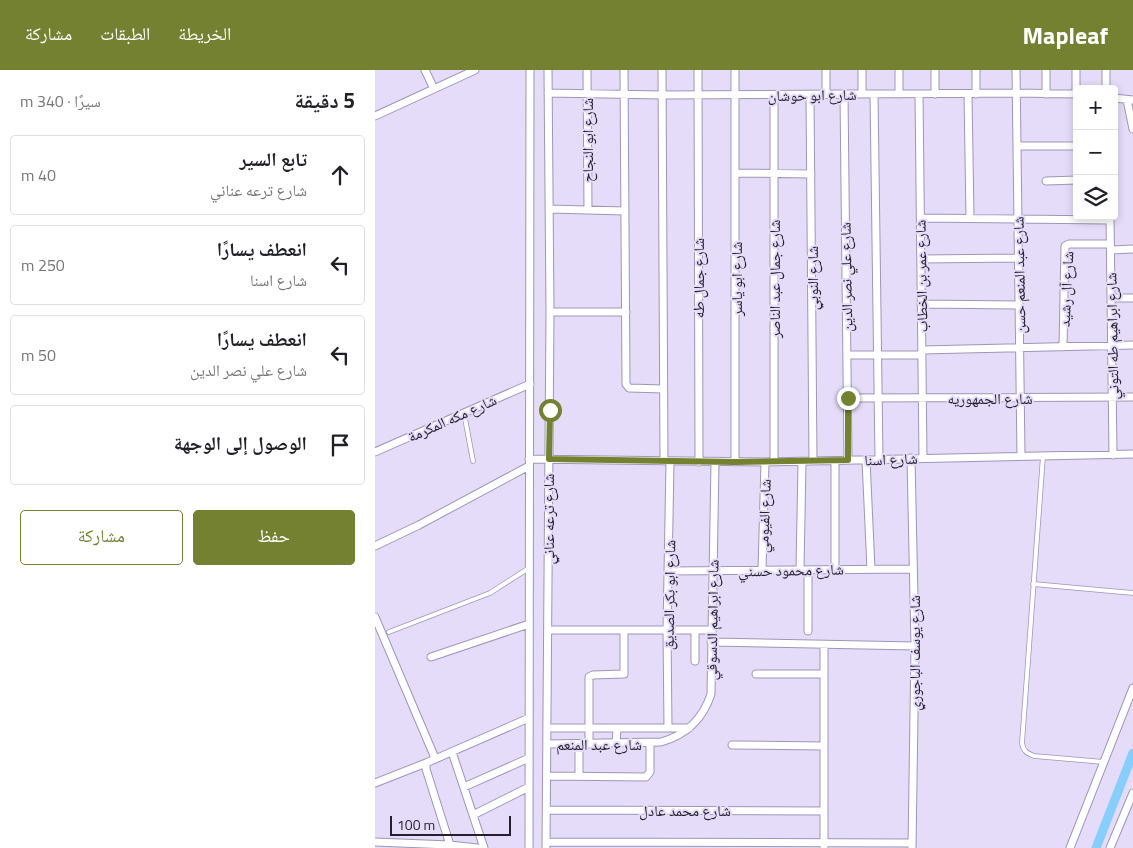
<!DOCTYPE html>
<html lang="ar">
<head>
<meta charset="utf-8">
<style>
  :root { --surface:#fff; --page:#f2f2f2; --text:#202124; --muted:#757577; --line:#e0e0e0; --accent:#738130 }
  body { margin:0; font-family:"Titillium Web","Noto Naskh Arabic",sans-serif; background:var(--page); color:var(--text); direction:rtl }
  .controls { position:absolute; right:15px; top:15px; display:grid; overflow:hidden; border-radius:5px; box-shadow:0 2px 8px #0003 }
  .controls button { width:45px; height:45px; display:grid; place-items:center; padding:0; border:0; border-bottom:1px solid var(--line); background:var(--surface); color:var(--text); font:25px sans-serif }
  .scale { position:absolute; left:15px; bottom:12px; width:121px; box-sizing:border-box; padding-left:5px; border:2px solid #24202e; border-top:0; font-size:14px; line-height:18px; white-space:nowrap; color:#24202e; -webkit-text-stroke:4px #e5dcfa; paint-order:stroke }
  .stop { position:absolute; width:15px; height:15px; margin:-11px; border:4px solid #738130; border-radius:50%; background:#fff }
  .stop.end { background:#738130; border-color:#fff; box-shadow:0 1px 5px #0008 }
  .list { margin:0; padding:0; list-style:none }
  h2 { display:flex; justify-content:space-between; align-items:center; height:65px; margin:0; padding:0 20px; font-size:21px }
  h2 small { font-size:16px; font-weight:400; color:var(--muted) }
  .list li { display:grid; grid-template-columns:32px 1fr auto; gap:15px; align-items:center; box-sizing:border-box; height:80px; margin:0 10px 10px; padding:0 10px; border:1px solid var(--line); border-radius:5px }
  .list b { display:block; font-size:19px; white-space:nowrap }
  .list p { margin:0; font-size:16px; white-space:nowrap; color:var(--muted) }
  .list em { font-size:16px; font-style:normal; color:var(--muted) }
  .actions { display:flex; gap:10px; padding:15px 20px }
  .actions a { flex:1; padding:11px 0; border:1px solid var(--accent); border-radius:5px; text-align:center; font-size:18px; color:var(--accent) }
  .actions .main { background:var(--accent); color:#fff }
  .icon { flex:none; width:28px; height:28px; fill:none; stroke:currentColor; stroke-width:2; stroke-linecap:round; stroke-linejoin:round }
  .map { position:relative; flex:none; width:758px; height:778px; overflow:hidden; direction:ltr }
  header { display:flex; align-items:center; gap:30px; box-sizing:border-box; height:70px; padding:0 25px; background:var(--accent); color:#fff }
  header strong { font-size:24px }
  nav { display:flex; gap:28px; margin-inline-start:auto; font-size:18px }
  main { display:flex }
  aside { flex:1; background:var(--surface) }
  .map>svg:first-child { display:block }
</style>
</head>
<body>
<header>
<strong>Mapleaf</strong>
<nav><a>الخريطة</a><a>الطبقات</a><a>مشاركة</a></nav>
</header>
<main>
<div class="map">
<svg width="758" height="778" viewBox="0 0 758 778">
  <rect width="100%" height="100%" fill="#e5dcfa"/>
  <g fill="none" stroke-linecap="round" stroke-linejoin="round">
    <path stroke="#86cefe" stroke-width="9" d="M721,778L758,683"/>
    <defs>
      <path id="service" d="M89,343L98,391
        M668,386L647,673C648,681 652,683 659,686L729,692
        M658,514L758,523
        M14,562L115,523L154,498"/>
      <path id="minor" d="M50,0L59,19
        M212,0L213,140
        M249,0L251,314L254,318L288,319
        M287,0L289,391
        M323,0L324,392
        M641,0L646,386
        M671,0V24
        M701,0V24
        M731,0V19
        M173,23L287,25L642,23L702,24
        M451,24V0
        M469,24L473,390
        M487,24V0
        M499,24L504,389
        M524,24V0
        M544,24L548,388
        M560,24V0
        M593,24L595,148
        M601,24V0
        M435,25L438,391
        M739,28L758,30
        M752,30L758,59
        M0,46L100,0
        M642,76H702
        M361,103L436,104
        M671,111L702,110
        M174,139L250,141
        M735,146L738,385
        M546,148L735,150
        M736,180L758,179
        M546,189L643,188
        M736,228H758
        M546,234L644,235
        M175,242H251
        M688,277L690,176L694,174H735
        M547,280L758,275
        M472,285H547
        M473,328L758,327
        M0,382L155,314
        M536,388L540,576L537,778
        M154,389L390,392L758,384
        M491,390L496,499
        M460,391V500
        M360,392V0
        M399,392V25
        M0,476L44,455L154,396
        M387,500L390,392
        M425,500L427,392
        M433,500V561
        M294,501L538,499
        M0,547L60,688
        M173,560H337
        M336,572L540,576
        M56,587L154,554
        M320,591V560
        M381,604H449
        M172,658H314
        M293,658L292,560L295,391
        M172,674L286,672C311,665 328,649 336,624L340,392
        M214,674V607L218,605L249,604V560
        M241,674L242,658
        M357,675L449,676
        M77,682L109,778
        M172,706L271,707L275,702V673
        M204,706V674
        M0,713L51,693
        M89,717L154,688
        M172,740L449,741
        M98,745L154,717
        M0,772L75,775L102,778
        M171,772L537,773
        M75,775L51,699V693L154,648
        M154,778L155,0
        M171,778L175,242L173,0
        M449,778V576
        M695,778L758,618
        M735,778L758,723"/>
    </defs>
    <use href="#service" stroke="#9f95b8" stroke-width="5.5"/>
    <use href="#minor" stroke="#9f95b8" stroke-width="9"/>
    <use href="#service" stroke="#fff" stroke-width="4"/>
    <use href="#minor" stroke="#fff" stroke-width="7"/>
  </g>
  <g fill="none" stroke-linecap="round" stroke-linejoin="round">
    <path stroke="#738130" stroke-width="6" d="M175,340L174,389L360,392L473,390V328"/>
  </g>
  <g text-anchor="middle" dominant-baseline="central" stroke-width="4" stroke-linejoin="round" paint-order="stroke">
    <g font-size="15" fill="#24202e" stroke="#e5dcfa">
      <text transform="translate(437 25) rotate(-1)">شارع ابو حوشان</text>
      <text transform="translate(212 70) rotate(-90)">شارع ابو النجاح</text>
      <text transform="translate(644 205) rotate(-91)">شارع عبد المنعم حسن</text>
      <text transform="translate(546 206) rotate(-91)">شارع عمر بن الخطاب</text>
      <text transform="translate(471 207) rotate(-91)">شارع علي نصر الدين</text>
      <text transform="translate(323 208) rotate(-90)">شارع جمال طه</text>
      <text transform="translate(437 208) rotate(-90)">شارع النوبي</text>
      <text transform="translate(361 209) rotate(-90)">شارع ابو ياسر</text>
      <text transform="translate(399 209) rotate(-90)">شارع جمال عبد الناصر</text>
      <text transform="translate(691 219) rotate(-87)">شارع آل رشيد</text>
      <text transform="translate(737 266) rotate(-91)">شارع ابراهيم طه التوني</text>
      <text x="615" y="328">شارع الجمهوريه</text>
      <text transform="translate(77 348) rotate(-24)">شارع مكه المكرمة</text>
      <text transform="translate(516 389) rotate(-2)">شارع اسنا</text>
      <text transform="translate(389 446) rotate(-88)">شارع الفيومي</text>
      <text transform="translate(173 449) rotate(-90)">شارع ترعه عناني</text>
      <text transform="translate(416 500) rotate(-1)">شارع محمود حسني</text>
      <text transform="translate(294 525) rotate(-89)">شارع ابو بكر الصديق</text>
      <text transform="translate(337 550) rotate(-89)">شارع ابراهيم الدسوقي</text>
      <text transform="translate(539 583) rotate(-90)">شارع يوسف الباجوري</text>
      <text x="224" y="674">شارع عبد المنعم</text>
      <text x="310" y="740">شارع محمد عادل</text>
    </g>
  </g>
</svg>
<div class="controls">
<button>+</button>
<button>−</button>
<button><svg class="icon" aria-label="layers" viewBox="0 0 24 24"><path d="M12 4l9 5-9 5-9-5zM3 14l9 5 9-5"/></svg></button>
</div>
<div class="scale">100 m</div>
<div class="stop" style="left:175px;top:340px"></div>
<div class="stop end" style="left:473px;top:328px"></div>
</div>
<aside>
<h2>5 دقيقة<small>سيرًا · 340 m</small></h2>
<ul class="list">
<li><svg class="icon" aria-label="ahead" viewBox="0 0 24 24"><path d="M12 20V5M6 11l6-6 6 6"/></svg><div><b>تابع السير</b><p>شارع ترعه عناني</p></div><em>40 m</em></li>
<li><svg class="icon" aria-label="left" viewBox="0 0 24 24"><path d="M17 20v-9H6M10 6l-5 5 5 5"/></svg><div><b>انعطف يسارًا</b><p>شارع اسنا</p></div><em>250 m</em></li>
<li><svg class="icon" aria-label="left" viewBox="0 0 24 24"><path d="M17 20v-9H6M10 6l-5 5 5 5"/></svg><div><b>انعطف يسارًا</b><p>شارع علي نصر الدين</p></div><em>50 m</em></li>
<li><svg class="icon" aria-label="arrive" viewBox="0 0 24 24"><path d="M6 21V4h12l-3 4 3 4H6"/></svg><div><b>الوصول إلى الوجهة</b></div></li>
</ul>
<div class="actions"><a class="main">حفظ</a><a>مشاركة</a></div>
</aside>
</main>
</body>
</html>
